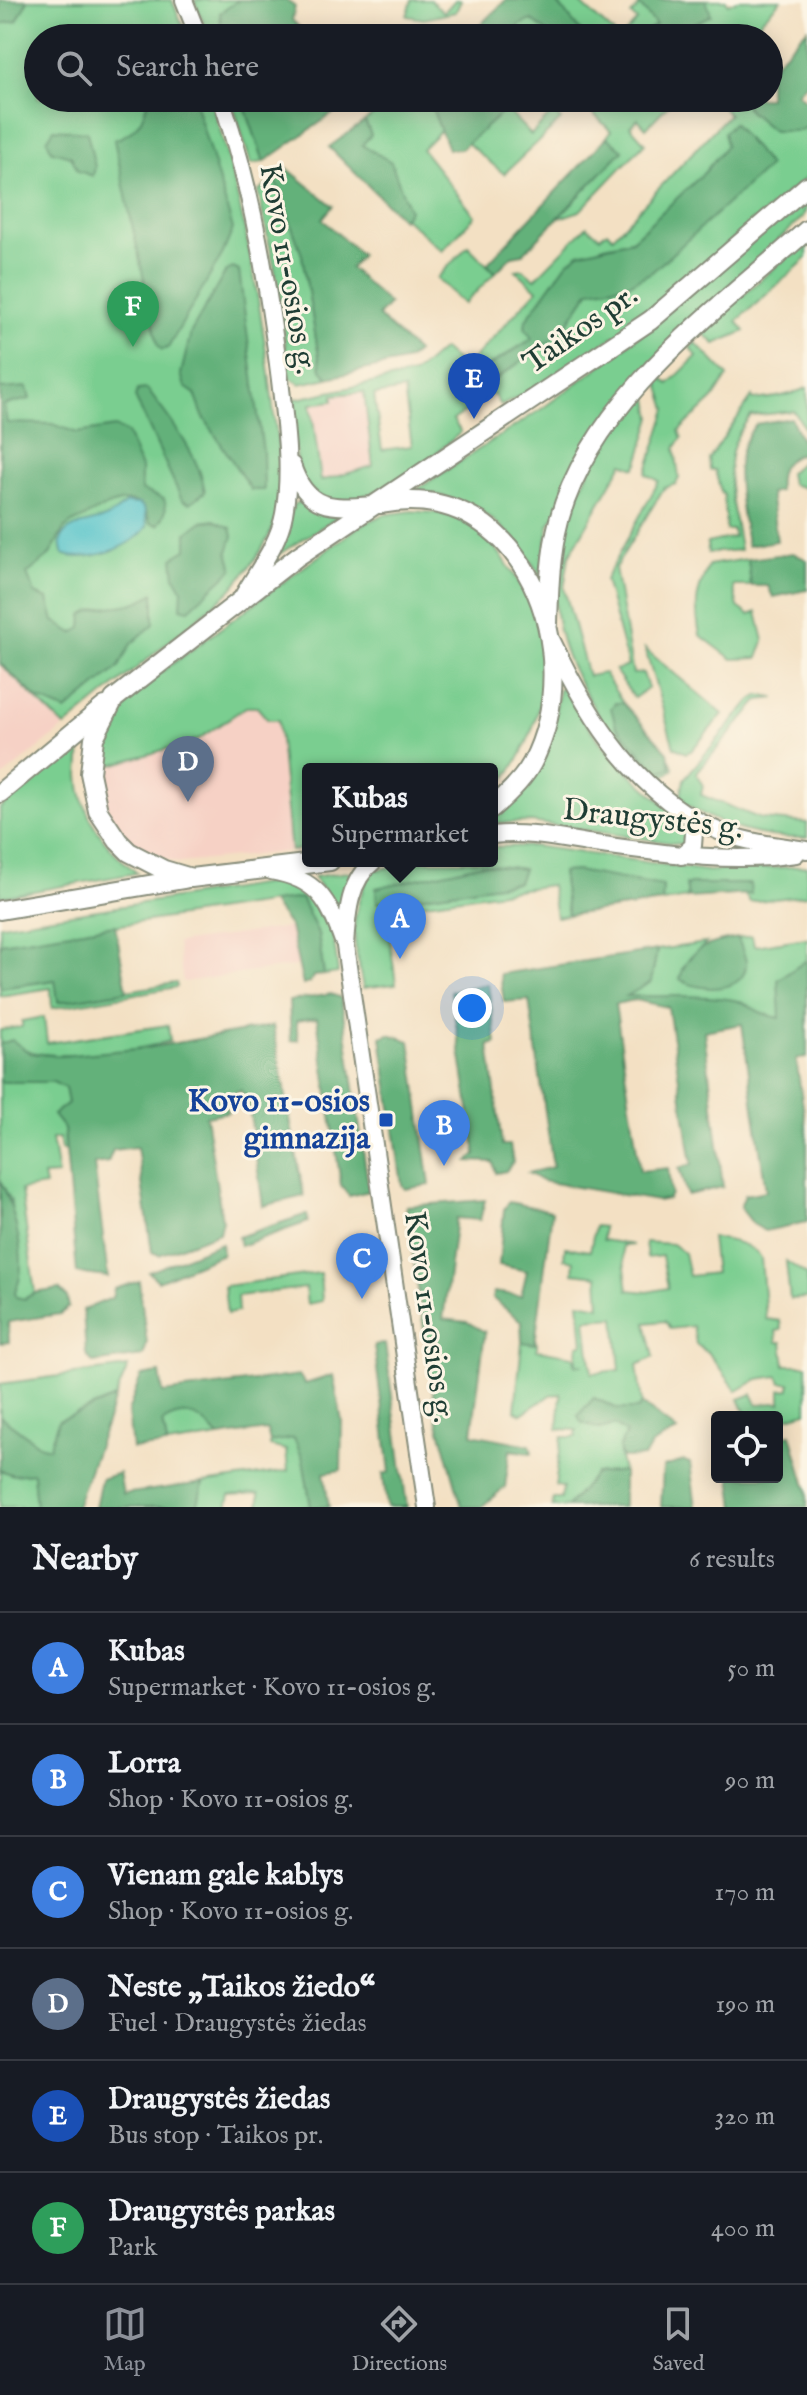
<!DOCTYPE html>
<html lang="en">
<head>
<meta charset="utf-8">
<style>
  :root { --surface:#171b24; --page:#242831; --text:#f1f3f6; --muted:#9ea1a6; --line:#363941; --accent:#8c9099 }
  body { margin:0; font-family:"IM FELL English",serif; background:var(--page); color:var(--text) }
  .controls { position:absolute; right:24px; bottom:24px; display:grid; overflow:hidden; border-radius:8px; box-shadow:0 4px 20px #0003 }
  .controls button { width:72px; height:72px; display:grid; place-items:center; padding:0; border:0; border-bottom:2px solid var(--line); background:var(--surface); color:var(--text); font:40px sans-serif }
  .you { position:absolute; left:472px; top:1008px; width:28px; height:28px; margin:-20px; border:6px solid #fff; border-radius:50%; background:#1a73e8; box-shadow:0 0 0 12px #1a73e833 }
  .badge { display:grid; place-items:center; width:52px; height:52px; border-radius:50%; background:var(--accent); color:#fff; font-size:26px; font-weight:700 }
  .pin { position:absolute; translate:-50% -66px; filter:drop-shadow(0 2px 4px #0008) }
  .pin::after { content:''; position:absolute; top:42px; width:28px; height:24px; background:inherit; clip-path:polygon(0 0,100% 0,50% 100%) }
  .popup { position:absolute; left:302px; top:763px; width:196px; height:104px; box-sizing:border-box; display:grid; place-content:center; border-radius:8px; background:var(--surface); filter:drop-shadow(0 2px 6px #0005); font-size:26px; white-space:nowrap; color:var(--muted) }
  .popup b { font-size:30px; color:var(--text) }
  .popup::after { content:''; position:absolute; left:50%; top:100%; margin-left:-16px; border:16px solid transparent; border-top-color:var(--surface) }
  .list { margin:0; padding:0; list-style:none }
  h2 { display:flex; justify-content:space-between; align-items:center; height:104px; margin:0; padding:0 32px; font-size:34px }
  h2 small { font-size:26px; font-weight:400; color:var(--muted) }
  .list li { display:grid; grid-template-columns:52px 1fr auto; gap:24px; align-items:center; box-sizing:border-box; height:112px; padding:0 32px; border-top:2px solid var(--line) }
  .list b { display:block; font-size:30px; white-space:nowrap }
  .list p { margin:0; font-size:26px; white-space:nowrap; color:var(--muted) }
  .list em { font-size:26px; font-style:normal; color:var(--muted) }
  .icon { flex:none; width:44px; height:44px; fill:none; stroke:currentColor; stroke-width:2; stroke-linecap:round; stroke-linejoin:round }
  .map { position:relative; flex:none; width:807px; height:1507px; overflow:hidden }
  .search { position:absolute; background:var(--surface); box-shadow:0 4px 20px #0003; left:24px; right:24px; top:24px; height:88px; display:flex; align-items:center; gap:20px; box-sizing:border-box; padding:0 28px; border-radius:44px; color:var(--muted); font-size:30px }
  .sheet { height:776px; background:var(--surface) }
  nav { display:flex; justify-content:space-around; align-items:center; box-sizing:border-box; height:112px; border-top:2px solid var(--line); background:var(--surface); font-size:22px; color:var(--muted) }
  nav a { display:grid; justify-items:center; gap:4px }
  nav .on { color:var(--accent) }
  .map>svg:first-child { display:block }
</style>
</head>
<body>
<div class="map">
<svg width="807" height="1507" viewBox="0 0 807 1507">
  <rect width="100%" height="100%" fill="#fcf5e5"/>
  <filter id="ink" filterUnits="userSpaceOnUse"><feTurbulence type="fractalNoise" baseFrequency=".0125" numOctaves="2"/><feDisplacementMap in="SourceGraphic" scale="16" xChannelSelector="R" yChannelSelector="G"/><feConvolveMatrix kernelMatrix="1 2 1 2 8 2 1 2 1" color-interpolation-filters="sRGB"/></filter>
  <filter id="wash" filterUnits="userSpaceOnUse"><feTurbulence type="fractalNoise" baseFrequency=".006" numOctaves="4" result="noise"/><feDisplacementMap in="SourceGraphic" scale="32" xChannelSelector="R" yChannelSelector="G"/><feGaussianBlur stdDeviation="1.8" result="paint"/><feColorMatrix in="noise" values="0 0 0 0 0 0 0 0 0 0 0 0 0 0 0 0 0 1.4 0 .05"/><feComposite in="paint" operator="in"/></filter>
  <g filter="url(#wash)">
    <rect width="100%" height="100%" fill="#f3e0c3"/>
    <path fill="#f6d1c5" d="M364,391L373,466L321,481L311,404L333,401L332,396Z
      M0,664L65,727L0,779Z
      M246,707H257L268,720H278L291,851L180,863L150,856L132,846L108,811L100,791L98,769L197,740Z
      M290,927L294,953H298L300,965L183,982L177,943Z"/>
    <path fill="#7ace90" stroke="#4c8662" stroke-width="2" fill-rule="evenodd" d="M0,0H172L188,38H38V98H210C243,199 261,301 273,407C277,438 284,472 279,504C274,539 251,566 229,592L65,727L0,664Z
      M194,0H239L220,32L222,38H210Z
      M412,0H430L444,12L455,0H461L456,12L424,19L407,16Z
      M555,0H577L619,38H586Z
      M706,0H726L728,4L737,0H781L746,36L741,31L734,38H674L675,33L710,15Z
      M640,5L657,25L634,38H621L637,21L631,15Z
      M532,20L554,38H513L519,25Z
      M231,98H242L264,162L251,164Z
      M378,98H428L441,130L422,149L475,216L442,251L404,217L409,210L361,145L371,135L365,121L374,114L367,106Z
      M577,98H675L646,128L638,119L630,126L645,143L580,211L557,219L623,150L607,137L611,131Z
      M721,98H742L749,111L773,131H799L807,126V177L632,324L547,382L501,406L493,394L453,420L461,432C430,460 329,543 301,474C293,453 294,422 291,400L414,374L443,349L465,368L537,290L516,270L523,269L535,279L587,226L600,237L607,231L613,237L729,114L717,103ZM726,146L629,284L590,290L561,332L474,395L467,390V379L533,338C546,291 555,264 604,246C614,243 626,244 634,238C664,219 704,174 726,146ZM404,390L412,446L382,450L374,395ZM364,392L373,466L321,481L311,404L333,401V395Z
      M506,109L531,135L553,112L561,120L504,174L467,143Z
      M275,179L302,255L321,369L328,378L300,384L289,377L277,279L258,192Z
      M801,201L807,205L803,217L673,338L549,525L541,577C507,522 479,502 416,490L540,410L615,355Z
      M807,239V258L737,321L745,331L715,344L703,333L716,319Z
      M468,246L495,273L464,304L437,278Z
      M695,342L728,376L713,399L679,431L682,438L675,448L679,478L676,484L664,488L615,568L633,674L643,673L648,688L634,698L615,670L628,666L605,580L659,481L646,474L667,409L658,381L661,377L669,384L697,356L690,348Z
      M807,388V432L794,411L751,416C715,455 734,503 740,550L708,553L707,543L734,537L733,530H726L724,494L721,493L715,470H710L709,459L752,397L753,400C772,398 789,396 807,388Z
      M642,397L649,399L652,417L638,463L635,468L623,463L569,556L564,588L588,676L604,673L623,703H615L670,768V760L674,769L659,780C638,769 606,729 594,708C582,687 569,666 562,642C536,555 585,461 642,397Z
      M801,462L807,463V489L791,484L789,473Z
      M301,501L339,516L279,554L293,505Z
      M412,511C426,512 441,512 455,518C477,526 497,547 509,567C520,583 532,602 538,622C555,679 534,752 492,793V769H308V848L291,851L278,720H268L257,707H246L197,740L98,769L101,747L121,702L358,527L382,515Z
      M748,559L751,586H733L738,607L749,615L757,612L764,641L758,658L732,659L700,635C694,605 696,592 709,565Z
      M645,649L723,714L691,751L686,753L674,747Z
      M563,686C595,748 639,783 691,827L685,845L531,822L492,823V819C545,777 549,753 559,689Z
      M760,695L775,698L759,700L696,773L703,786L701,795L761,819L807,823V838C759,839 719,827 680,800L684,779L750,701Z
      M79,745C82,755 79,766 79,776C81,817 107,849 137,873L0,897V808Z
      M534,846L708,871L807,866V895L750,902L744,894H751L749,884H686L688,898L662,902L663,886L562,873L568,915L556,917L551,885L419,904L420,914L387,919L396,984L363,988C353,936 347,921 371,871L420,861H492V847ZM483,864L523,869L518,882L377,902V888Z
      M347,872L352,875L341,915L313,877Z
      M284,881C330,901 333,926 338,973L324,975L318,933L301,898L0,943V925Z
      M752,936L754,946L807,938V960L778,980L781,1018L759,1015L739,1001L716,998L625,996L651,982L657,950L706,943L682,969L746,964L738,938Z
      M56,980L59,1002L176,983L177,987L52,1008L51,988L0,996V988Z
      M44,1017L47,1043L168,1025L170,1041C130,1052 84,1058 43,1054C28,1053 13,1042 0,1044V1030L22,1027V1021Z
      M0,1082H53L65,1087L68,1103L53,1115L64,1129L65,1151L61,1150L59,1138L52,1139L58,1175L43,1176L45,1186L21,1190L35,1293L24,1299L16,1297L15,1291L11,1201L0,1180Z
      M595,1226L603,1227V1240L633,1245L622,1246L628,1290L648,1292L668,1288L662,1256L647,1258L645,1242L672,1244L684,1253L689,1276L715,1273L711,1237C730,1241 749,1242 761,1258L766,1319L780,1321L781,1330L776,1331L777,1342H782L785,1365H807V1412L777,1420L747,1417L739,1399L752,1394L757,1404L781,1403V1390L790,1389V1383H781L778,1376L758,1379L737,1391L710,1355L696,1344L693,1326L670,1329L665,1321L646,1323L654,1357L637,1365L642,1404L638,1409H618L594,1398L599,1429L615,1425L627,1433L619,1454L623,1471L595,1474L567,1507H552L553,1499H561L563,1487L555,1486L562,1437H576L577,1430L558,1429L561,1394L551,1395L521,1414L515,1411L522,1342L537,1343V1350L574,1356L575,1365H584L576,1364L578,1345L583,1344L579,1302L600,1306L598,1276L573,1273L574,1261L564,1259L565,1247L590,1251ZM615,1317L620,1370L592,1373L586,1319Z
      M786,1261L807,1275V1298L790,1299Z
      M320,1273L322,1301L307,1304L305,1288L237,1296L238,1312L227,1314L224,1286Z
      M128,1367L115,1398L58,1421L50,1448L39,1445L0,1416V1384Z
      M190,1413L205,1421L219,1437L167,1445L163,1422L177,1414Z
      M294,1438L303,1459L311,1507H259V1493L230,1495L227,1507H197L203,1483L288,1471L286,1450L270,1446V1442Z
      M0,1470L13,1475L33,1473L36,1507H0Z"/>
    <path fill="#63b17a" stroke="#417757" stroke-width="2" d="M0,0H28L17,21L0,24Z
      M239,0H286L295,7L292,20L310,38H222L220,13Z
      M506,0H555L586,38H554L532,20L519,25L513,38H493L479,26Z
      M635,0H706L711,15L676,33L674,38H634L656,25Z
      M807,29V82L797,93L807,102V126L799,131H773L749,111L742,98H769V69Z
      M148,98H194L233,229L223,253L168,348L162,350L158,345L114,140C136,133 144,120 148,98Z
      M242,98H355L264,162Z
      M428,98H494L506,109L461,149H448Z
      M365,121L371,135L362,145L391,162L409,210L402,219L329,147Z
      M733,123L769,166L652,272L629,284L590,290L562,332L474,395L467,390V380L532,339L525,327L526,320L567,263L579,253L632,240L705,172L726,146L724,132Z
      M54,129L87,132L95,167L93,176L78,171L71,156L52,151L47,140Z
      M607,137L623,150L523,254L512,256L495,273L487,264Z
      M288,169L333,206L322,219L361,255L350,268L389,304L378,316L417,352L408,360L328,378L321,369L302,255L275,179Z
      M233,268L239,271L263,452L264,490H251L203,416L195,394L185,387L181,374L191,332L226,271Z
      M27,387L30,399L4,405L7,423L53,424L77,433L115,427L127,433L141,468V490L164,499C168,509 164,517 158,525L150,523C140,480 99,512 72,523L64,529L49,556L27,574L35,594L48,599L54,621L73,633L82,628L83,615C108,600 123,614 154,593V624L131,644L119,667L66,711L38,699L0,663V389Z
      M147,389C169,419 200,455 205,492L190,503L182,500L135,397L138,390Z
      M791,418L807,452C783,458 777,468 779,491L770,493L777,541L747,546C742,502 726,461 756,424Z
      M214,520L231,528L233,536L228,552L233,569L188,610L181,608L182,589L175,577L173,558L187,549V533L201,522Z
      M793,553L807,560V590L773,597L768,586H751L748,559Z
      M615,703H623L668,752L671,768L658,772L616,726L611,708Z
      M483,864L523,869L518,882L377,903L376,888Z
      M576,871L663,886L662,902L568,915L562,872Z
      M686,884H750L751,894L688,898Z
      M301,898L318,934L324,975L313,976L310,983L303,985L290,927L271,902Z
      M115,925L127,991L58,1002L55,980L0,988V943Z
      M738,938C740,945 745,955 746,962C748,994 697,992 680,979C687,948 711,942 738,938Z
      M657,950L651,982L627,996C662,997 699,994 734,1000C751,1003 756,1015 780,1018L778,980L807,960V1058L796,1059L807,1132V1222L765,1231L753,1224L740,1207L745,1195L766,1191L742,1024L704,1031L723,1187L687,1195L679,1168L692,1164L668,1007L635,1000L615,1004L640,1171L668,1168L671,1194L668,1199L657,1201L542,1181L528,1173L553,1167L529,1000L504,1002L500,974Z
      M488,984L496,1043L489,1045L502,1145H510L513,1162L506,1171L496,1173L493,1162L468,1161L476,1154L451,991Z
      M331,994L341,998L369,1191L349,1196L341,1185L317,1018L296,1021L298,1040L291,1041L289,1001Z
      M273,1026L304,1196L263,1206L248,1100L240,1090L222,1100L228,1112L206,1116L222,1220L219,1233L159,1255L152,1252L137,1147L113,1150L108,1162L94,1164L108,1277L77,1273L64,1129L53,1115L68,1103L65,1088L53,1082H0V1044L12,1040L30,1053L60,1056L147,1048Z
      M389,1034L410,1041L430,1185L405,1189L402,1185L381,1037Z
      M0,1180C13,1205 30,1266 15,1291L16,1297L24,1299L35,1293L59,1289L67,1297L69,1307L60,1314L8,1322L9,1342L0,1343Z
      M485,1200L480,1220L456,1218L443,1319L467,1322L485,1332L472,1434L530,1445L532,1453L510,1450L505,1487L481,1507H462L437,1419L406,1206Z
      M509,1202L552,1211L535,1344L522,1342L521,1321L492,1298L494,1292L521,1296L527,1271L499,1265L504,1209Z
      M307,1214L308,1222L240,1246L238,1237Z
      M221,1243L222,1254L158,1281L149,1272Z
      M139,1281L147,1344L143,1356L93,1363L86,1354L83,1310L112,1298L114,1289Z
      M385,1344L407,1507H387L383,1474L390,1472L374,1345Z
      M160,1373L163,1393L299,1375L305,1384L333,1375L342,1421L341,1470L324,1473L329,1507H311L303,1459L294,1438L270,1442L267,1430L219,1437C201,1417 188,1407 163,1422L167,1445L132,1449L128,1412L141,1376Z
      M115,1398L76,1507H36L33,1473L13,1475L0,1470V1416L39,1445L49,1448L58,1421Z
      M594,1398L618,1409H638L642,1404L677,1431L651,1445L644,1457L622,1458L619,1448L626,1433L615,1425L599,1429L581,1422L578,1415Z
      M791,1434L807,1491V1507H735L731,1477H777V1437Z
      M684,1461L690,1463L696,1507H661L663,1467Z
      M623,1471V1507H567L595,1474Z
      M119,1473L123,1494L203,1483L197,1507H95L101,1479Z"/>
    <path fill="#58c5cb" stroke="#3c8180" stroke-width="2" d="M126,503L140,504L145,510L147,526C135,547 86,564 63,554C51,525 88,524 105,518C113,515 119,508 126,503Z"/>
  </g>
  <g filter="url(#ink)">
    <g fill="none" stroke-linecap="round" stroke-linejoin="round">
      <defs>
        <path id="secondary" d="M184,0L199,38
          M221,98C252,189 268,284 280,380C285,424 292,469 284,514C279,543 258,570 243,596
          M292,465C307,511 332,508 374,505
          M552,641C589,719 639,799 723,833C750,843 779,846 807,850
          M492,835C527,831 561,839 595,844C662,853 729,864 796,854
          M681,856L693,846L695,819
          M374,861C348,881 347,916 345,946L427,1507
          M271,871C317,879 328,899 343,941"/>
        <path id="primary" d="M381,504C524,476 589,654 532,763C523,780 507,795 492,808
          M548,624C549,589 550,554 559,520C593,398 717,310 807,230
          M0,793L105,706
          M330,861L191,878L164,870L129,852L118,841L98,811L90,773L94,738L114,699L298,556L651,320L807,186
          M0,910L184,879"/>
      </defs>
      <use href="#secondary" stroke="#898e7c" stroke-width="20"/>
      <use href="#primary" stroke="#898e7c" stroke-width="22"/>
      <use href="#secondary" stroke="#fff" stroke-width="16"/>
      <use href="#primary" stroke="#fff" stroke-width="18"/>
    </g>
  </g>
  <rect fill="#1a4fb4" stroke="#fcf5e5" stroke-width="3" x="378" y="1112" width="16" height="16" rx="4"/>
  <g text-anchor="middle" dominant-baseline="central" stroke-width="6" stroke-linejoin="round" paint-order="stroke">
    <g font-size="32" fill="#1f3d34" stroke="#fcf5e5">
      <text transform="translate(287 269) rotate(80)">Kovo 11-osios g.</text>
      <text transform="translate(581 330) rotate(-35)">Taikos pr.</text>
      <text transform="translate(653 820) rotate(6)">Draugystės g.</text>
      <text transform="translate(428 1317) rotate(82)">Kovo 11-osios g.</text>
    </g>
    <g font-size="32" font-weight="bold" fill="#164399" stroke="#fcf5e5" text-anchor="end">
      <text x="370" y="1102">Kovo 11-osios<tspan x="370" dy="37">gimnazija</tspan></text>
    </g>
  </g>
</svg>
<div class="controls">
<button><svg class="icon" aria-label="locate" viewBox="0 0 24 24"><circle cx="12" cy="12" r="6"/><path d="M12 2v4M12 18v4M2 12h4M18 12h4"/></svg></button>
</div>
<div class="you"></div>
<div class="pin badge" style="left:400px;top:959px;background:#3f7fe0">A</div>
<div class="popup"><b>Kubas</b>Supermarket</div>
<div class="pin badge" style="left:444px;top:1166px;background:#3f7fe0">B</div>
<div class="pin badge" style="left:362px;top:1299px;background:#3f7fe0">C</div>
<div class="pin badge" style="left:188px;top:802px;background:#5c6f8a">D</div>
<div class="pin badge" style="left:474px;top:419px;background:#1a4fb4">E</div>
<div class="pin badge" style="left:133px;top:347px;background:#2e9e5b">F</div>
<div class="search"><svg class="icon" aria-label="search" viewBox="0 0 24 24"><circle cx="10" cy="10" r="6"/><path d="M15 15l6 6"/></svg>Search here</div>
</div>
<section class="sheet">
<h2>Nearby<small>6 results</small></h2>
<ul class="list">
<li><span class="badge" style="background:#3f7fe0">A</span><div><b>Kubas</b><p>Supermarket · Kovo 11-osios g.</p></div><em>50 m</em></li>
<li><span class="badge" style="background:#3f7fe0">B</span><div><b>Lorra</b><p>Shop · Kovo 11-osios g.</p></div><em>90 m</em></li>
<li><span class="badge" style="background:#3f7fe0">C</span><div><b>Vienam gale kablys</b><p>Shop · Kovo 11-osios g.</p></div><em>170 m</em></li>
<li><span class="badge" style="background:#5c6f8a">D</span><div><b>Neste „Taikos žiedo“</b><p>Fuel · Draugystės žiedas</p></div><em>190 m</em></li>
<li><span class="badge" style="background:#1a4fb4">E</span><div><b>Draugystės žiedas</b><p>Bus stop · Taikos pr.</p></div><em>320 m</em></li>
<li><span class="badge" style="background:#2e9e5b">F</span><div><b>Draugystės parkas</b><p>Park</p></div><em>400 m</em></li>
</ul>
</section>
<nav>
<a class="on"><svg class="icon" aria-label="map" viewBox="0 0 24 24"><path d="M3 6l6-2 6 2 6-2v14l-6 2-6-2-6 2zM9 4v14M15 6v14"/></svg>Map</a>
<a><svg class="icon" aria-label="directions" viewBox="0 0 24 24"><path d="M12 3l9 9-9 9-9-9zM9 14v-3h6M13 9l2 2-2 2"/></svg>Directions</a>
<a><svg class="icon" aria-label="saved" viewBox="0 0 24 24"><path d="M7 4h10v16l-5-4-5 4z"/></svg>Saved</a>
</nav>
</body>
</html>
